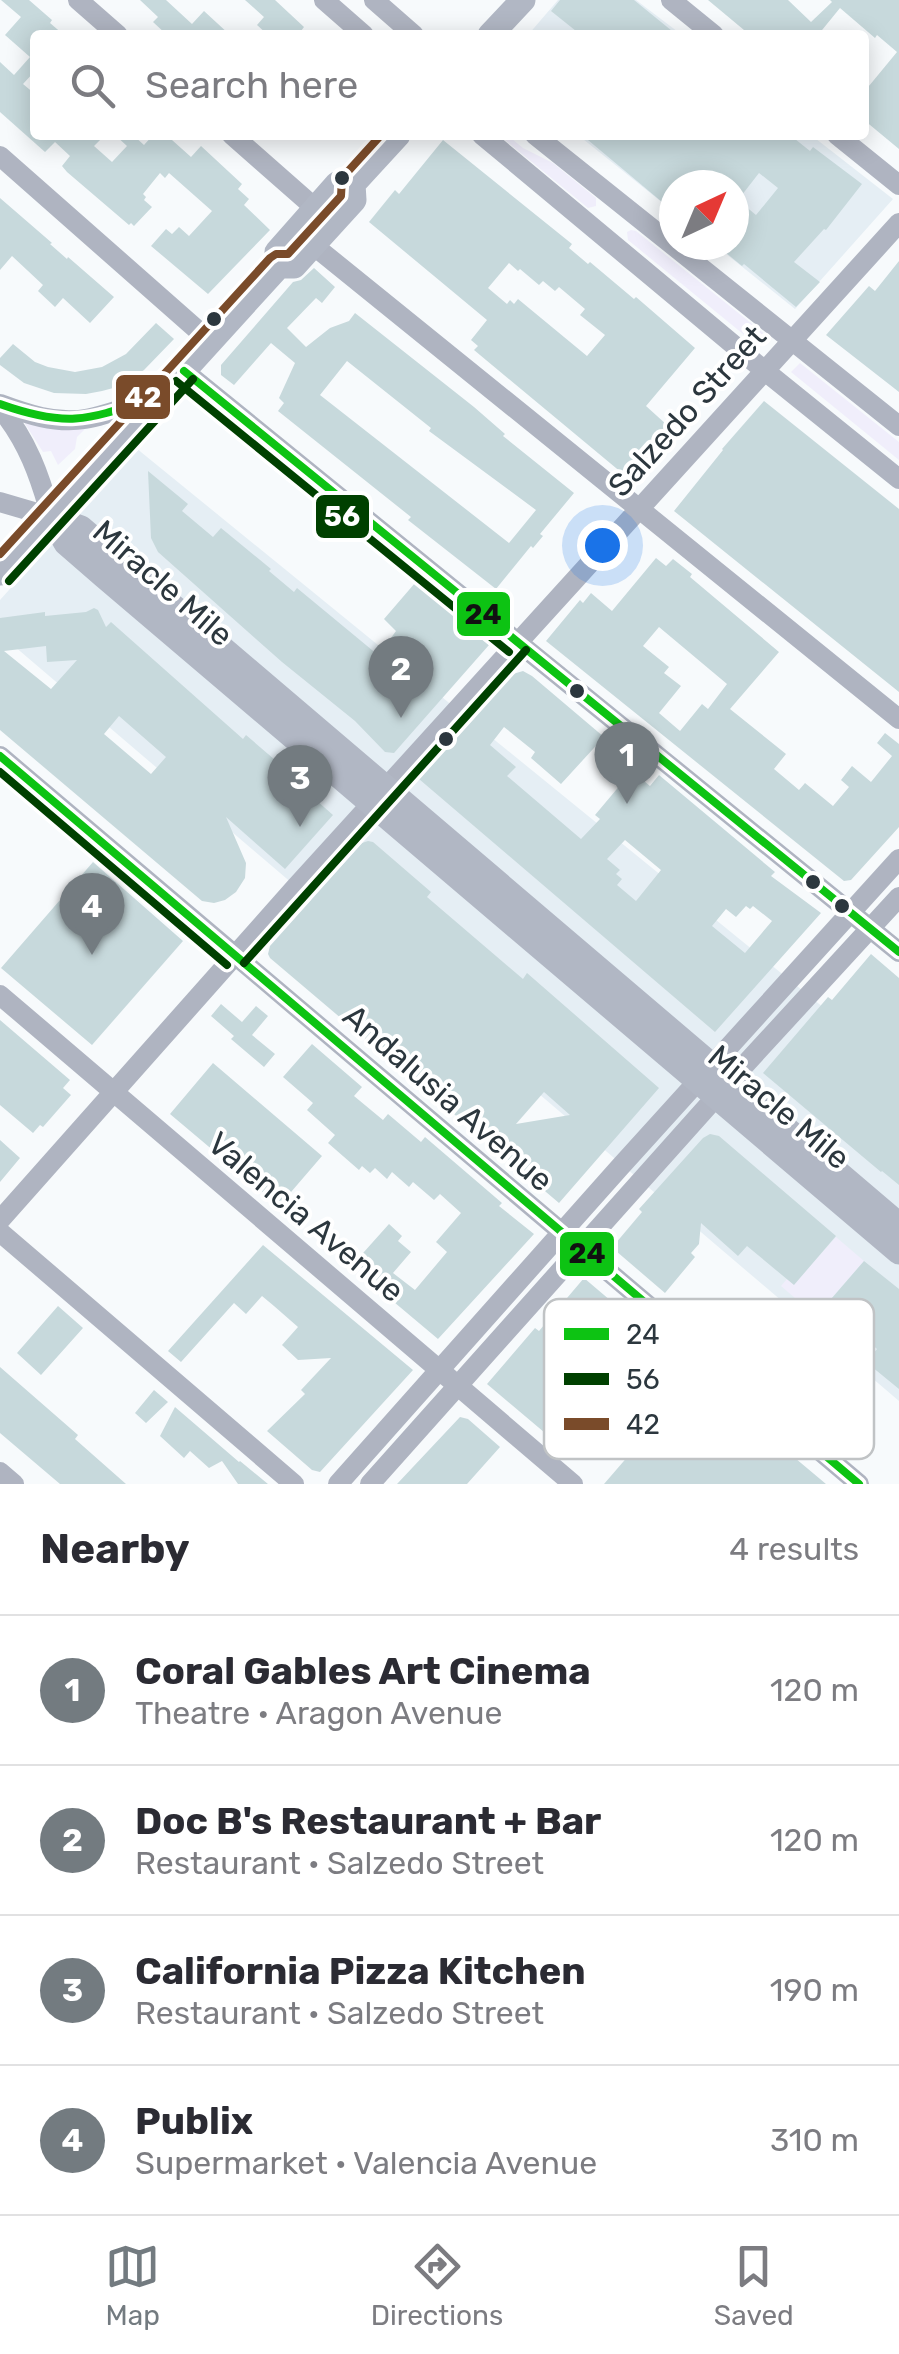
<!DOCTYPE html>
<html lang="en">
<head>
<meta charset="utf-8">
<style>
  :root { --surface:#fff; --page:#f7f7f7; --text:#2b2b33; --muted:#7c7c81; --line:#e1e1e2; --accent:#737b80 }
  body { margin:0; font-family:Rubik,sans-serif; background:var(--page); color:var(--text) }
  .compass { position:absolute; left:659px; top:170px; width:90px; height:90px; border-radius:50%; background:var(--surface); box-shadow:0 5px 25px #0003; rotate:44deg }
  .you { position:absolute; left:602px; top:545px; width:35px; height:35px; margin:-25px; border:8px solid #fff; border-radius:50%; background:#1a73e8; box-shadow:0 0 0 15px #1a73e833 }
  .badge { display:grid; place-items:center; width:65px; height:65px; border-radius:50%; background:var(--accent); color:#fff; font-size:32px; font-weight:700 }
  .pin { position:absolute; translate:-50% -82px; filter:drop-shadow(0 2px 5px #0008) }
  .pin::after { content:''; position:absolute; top:52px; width:35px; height:30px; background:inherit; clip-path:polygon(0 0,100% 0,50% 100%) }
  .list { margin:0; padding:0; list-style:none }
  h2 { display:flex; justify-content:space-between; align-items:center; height:130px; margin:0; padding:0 40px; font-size:42px }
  h2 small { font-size:32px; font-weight:400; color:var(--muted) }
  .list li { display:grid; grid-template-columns:65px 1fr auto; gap:30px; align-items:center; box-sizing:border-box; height:150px; padding:0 40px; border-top:2px solid var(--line) }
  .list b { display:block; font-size:38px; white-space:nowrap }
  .list p { margin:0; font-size:32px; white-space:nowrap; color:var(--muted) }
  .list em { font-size:32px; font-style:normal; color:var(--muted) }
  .icon { flex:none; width:55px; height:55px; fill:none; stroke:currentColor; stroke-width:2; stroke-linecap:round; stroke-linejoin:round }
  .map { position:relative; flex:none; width:899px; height:1484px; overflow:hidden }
  .search { position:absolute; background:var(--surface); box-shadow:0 5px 25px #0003; left:30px; right:30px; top:30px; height:110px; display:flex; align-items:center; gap:25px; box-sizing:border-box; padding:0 35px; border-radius:10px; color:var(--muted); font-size:38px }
  .sheet { height:730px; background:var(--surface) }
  nav { display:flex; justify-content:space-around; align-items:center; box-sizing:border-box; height:140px; border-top:2px solid var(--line); background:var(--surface); font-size:28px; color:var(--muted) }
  nav a { display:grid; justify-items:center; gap:5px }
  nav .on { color:var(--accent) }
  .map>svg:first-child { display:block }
</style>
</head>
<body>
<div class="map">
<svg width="899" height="1484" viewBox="0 0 899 1484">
  <rect width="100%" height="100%" fill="#f7fafc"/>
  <path fill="#e5eef4" d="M558,0H636L682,35H528Z
    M578,135H811L893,199L795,309L715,245H734V185H674V212Z
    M136,448L899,1069V1401L0,634V600Z"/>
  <path fill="#f0eefb" d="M499,135H507L523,148L553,163L596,198V206L588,208Z
    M631,230L636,231L767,336L759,347L628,240L627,232Z
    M800,363L899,442V460L791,372Z
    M22,419L86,428L77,437L75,449L58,465L51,451L43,452Z
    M836,1237L864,1261L816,1316L781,1286L787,1279L794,1284Z"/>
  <path fill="#c7d9dc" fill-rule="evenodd" d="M1,0H29L52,20L50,23L64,35H35V71L23,84L35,94V135H105L94,146L112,162L127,146L115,135H133L144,145L153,135H177L172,140L191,157L201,146L242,184L238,189L249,199L244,205L270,230L208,294L151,246L166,229L172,234L179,227L189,236L212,211L169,173L165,178L160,173L143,194L146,197L144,200L152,207L134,226L131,223L129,225L67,172L62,166L70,156L55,142L45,152L0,112V62L14,75L30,57L5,35L21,17Z
    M140,0H166L192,24L204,11L230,35H167L153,22L158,17Z
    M245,0H275L304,27L298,35H268L257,25L264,17Z
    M560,0H634L677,35H581L551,11Z
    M708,0H788L811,22L832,2L830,0H899V149L864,120V92L897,52L877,35L875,38L840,8L818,35H750Z
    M582,135H790L810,151L813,147L862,184L826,230L824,229L794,262L820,282L796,307L744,264L742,266L725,252L734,245V185H674V212ZM759,173L778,188L756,215L738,200Z
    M443,140L572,244L569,248L588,264L590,262L634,299L636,297L695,348L646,406L678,435L644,476L635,469L628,478L474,350L478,346L471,340L487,320L369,222L395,190L399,194ZM509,263L518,271L520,269L539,285L543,281L555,291L559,287L585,309L580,315L605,335L587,356L518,299L514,304L510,300L507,304L488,288Z
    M0,198L52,243L50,244L67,259L68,257L114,297L90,323L63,298L55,307L38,291L43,285L12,256L0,270Z
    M899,261V392L826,335L869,286L875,291Z
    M314,268L335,287L322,303L316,298L287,328L306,347L330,328L349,321L355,313L474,407L505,434L503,436L574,493L540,534L543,536L533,548L531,546L496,589L408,520L411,517L278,411L284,403L279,398L295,363L271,343L234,385L221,375V365L293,282L301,280ZM347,361L431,428L429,431L536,510L509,543L320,395Z
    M156,323L174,339L144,370L117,387L102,391L86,394L54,393L24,383L0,365V358L13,344L35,362L48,367L75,372L102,367L126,354Z
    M722,366L732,375L707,404L697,396Z
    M764,401L899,509V692L674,511L723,450L722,449Z
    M148,471L188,504L182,511L213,537L221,528L271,569L269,571L294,592L297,588L372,650L384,661L376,670L405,693L423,671L388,642L396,631L384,619L415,583L489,645L394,753L385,752L355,721L282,662L158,552L151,538Z
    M656,558L666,566L673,559L692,574L690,577L779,652L730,709L786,754L774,769L799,790L805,783L833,806L849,787L841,780L852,766L871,782L892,756L877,743L885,733L899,744V827L851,880L844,881L546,641L580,600L583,603L591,593L612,611ZM659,627L727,684L708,709L702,704L680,731L659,713L681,686L664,673L669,667L643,646Z
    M94,608L98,610L106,627L111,622L243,739L246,735L310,790L308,793L333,815L285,869L226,817L246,863L245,878L236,892L225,900L214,903L202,901L0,730V618L45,612V616L86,612ZM46,646L47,662L77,660L51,689L4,651ZM119,716L166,757L151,774L104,734Z
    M523,671L532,676L604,737L561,784L531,758L535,752L504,727L490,745L516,767L507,776L581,839L600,819L595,815L632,771L650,786L659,775L775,872L771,876L821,913L715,1032L419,779L513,674ZM625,840L661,870L636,901L617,885L622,879L616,874L620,870L607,859ZM746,906L750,909L753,906L772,921L745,953L712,926L726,909L736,917Z
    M368,841L373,842L431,892L427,897L523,979L527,973L659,1088L559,1203L270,958L268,954L270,946L362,843ZM544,1092L570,1115L516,1124Z
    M93,862L183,941L92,1045L1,968Z
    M871,954L899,978V1185L882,1171L881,1172L763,1073L828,997L832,1000Z
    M221,1004L242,1022L256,1006L268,1016L252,1035L275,1054L264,1067L231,1039L234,1036L211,1016Z
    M0,1020L70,1080L63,1088L71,1095L43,1127L40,1125L33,1133L0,1105Z
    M312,1044L362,1087L354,1096L383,1120L388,1114L421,1142L425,1137L502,1203L499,1206L534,1234L438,1339L388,1297L391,1293L355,1262L389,1224L402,1236L398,1241L411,1252L393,1273L415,1290L447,1252L436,1242L461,1213L440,1194L434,1200L413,1182L409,1187L392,1172L387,1179L375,1168L370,1173L362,1166L359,1170L328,1143L335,1135L307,1110L313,1103L283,1077Z
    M213,1063L322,1156L279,1206L170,1114Z
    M710,1134L719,1136L836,1236L794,1285L747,1246L738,1256L701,1223L699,1244L691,1253L695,1257L665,1293L616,1251L615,1244L642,1212L639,1209L703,1138Z
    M0,1140L20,1158L0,1182Z
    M263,1245L413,1370L320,1472L312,1470L267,1431L305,1394L301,1390L331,1358L298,1360L282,1345L298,1327L274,1306L262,1296L246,1314L234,1303L181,1362L168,1351Z
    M864,1261L899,1289V1389L866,1362L877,1349L861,1335L848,1350L826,1330L832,1324L819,1313Z
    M584,1278L697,1374L658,1420L624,1391L570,1454L487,1384L535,1328L539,1331Z
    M58,1306L83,1328L41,1375L17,1353Z
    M0,1367L78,1435L75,1439L126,1484H60L0,1433Z
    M154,1390L168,1402L146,1423L135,1413Z
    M728,1397L797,1456L795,1458L826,1484H604L661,1418L690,1442Z
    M175,1407L239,1462L240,1461L268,1484H238L222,1461L209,1468L190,1451L184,1458L160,1436Z
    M460,1417L468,1419L500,1447L467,1484H397Z"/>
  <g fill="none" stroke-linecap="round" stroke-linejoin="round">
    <path stroke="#afb4c1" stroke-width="20" d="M78,0L118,35
      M324,0L364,35
      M374,0L414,35
      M671,0L714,35
      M232,135L315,208
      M482,135L765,371L899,479
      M535,135L899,426
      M837,135L899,185
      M0,156L211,342
      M313,245L899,719
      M184,371L899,952
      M0,404C27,414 55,424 85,419C110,415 135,403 160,396
      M0,408C27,440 40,476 51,517
      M0,502L51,517
      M0,756L859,1484
      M0,995L573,1484
      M0,1220L294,889L899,223
      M0,1232L294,1484
      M0,1472L14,1484
      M338,1484L620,1167L899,859
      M370,1484L740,1070L899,897"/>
    <path stroke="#b1b7c4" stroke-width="25" d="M490,35L523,0
      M279,266L277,252L337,184H353
      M51,517L66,543L104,576L899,1252
      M51,517L81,528L899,1225
      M0,573L279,266H294L354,200L353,184L398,135"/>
    <defs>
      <path id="bus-1" d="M184,371L899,952
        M0,404C73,430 92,418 162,395
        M0,756L859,1484"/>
      <path id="bus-2" d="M176,381L509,652
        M9,581L193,379
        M0,772L227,965
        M244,963L526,650"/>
      <path id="bus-3" d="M0,554L270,258L276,254H288L341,196L342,178L381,135"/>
    </defs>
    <use href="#bus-1" stroke="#fff" stroke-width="15"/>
    <use href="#bus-2" stroke="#fff" stroke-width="15"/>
    <use href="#bus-3" stroke="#fff" stroke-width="15"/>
    <use href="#bus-1" stroke="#0dc313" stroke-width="8"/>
    <use href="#bus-2" stroke="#004000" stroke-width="8"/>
    <use href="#bus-3" stroke="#7a4b2a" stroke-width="8"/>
  </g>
  <g fill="#2c373e" stroke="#fff" stroke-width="4">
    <circle cx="342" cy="178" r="9"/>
    <circle cx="214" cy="319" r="9"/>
    <circle cx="577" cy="691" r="9"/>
    <circle cx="446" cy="739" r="9"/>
    <circle cx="813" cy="882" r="9"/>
    <circle cx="842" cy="906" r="9"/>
  </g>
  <g text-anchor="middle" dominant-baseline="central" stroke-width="8" stroke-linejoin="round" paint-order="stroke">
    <g font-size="32" fill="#2c373e" stroke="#fff">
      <text transform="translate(687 411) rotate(-48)">Salzedo Street</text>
      <text transform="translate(163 583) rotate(41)">Miracle Mile</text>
      <text transform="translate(448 1098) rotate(41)">Andalusia Avenue</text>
      <text transform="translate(779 1107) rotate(40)">Miracle Mile</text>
      <text transform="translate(306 1217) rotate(40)">Valencia Avenue</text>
    </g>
  </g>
  <rect x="544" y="1299" width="330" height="160" rx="15" fill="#fff" stroke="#c0c3c5" stroke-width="2.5"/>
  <rect x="564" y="1328" width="45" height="12" fill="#0dc313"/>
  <rect x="564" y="1373" width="45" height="12" fill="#004000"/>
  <rect x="564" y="1418" width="45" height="12" fill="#7a4b2a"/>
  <g font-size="28" fill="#2c373e">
    <text x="626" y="1344">24</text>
    <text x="626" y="1389">56</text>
    <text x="626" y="1434">42</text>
  </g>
  <g stroke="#fff" stroke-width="4">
    <rect x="114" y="373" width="58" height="48" rx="10" fill="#7a4b2a"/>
    <rect x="314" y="493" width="57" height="47" rx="10" fill="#004000"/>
    <rect x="455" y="590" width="57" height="48" rx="10" fill="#0dc313"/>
    <rect x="558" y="1230" width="58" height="48" rx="10" fill="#0dc313"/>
  </g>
  <g font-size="28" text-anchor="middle" font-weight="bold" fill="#fff">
    <text x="143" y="407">42</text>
    <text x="342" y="526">56</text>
  </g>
  <g font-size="28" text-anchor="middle" font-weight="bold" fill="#111">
    <text x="483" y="624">24</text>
    <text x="587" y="1263">24</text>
  </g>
</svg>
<svg class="compass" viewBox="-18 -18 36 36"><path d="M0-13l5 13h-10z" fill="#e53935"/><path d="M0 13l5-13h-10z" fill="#7c7c81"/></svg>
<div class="you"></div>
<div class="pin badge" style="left:627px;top:804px">1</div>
<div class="pin badge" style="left:401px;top:718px">2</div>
<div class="pin badge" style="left:300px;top:827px">3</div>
<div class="pin badge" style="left:92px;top:955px">4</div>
<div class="search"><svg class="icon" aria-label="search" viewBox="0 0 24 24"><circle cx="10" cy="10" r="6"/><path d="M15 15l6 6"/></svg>Search here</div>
</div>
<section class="sheet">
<h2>Nearby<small>4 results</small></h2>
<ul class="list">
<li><span class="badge">1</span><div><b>Coral Gables Art Cinema</b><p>Theatre · Aragon Avenue</p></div><em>120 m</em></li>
<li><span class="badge">2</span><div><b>Doc B's Restaurant + Bar</b><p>Restaurant · Salzedo Street</p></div><em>120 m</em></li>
<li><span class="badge">3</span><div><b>California Pizza Kitchen</b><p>Restaurant · Salzedo Street</p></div><em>190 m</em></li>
<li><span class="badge">4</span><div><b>Publix</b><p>Supermarket · Valencia Avenue</p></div><em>310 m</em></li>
</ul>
</section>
<nav>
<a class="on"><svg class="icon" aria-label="map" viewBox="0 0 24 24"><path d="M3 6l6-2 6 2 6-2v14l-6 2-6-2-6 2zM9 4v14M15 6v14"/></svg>Map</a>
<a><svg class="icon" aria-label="directions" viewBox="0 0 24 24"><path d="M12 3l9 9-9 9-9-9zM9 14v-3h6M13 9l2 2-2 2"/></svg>Directions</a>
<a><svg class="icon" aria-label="saved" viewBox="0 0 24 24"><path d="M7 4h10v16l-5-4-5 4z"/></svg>Saved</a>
</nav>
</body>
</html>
